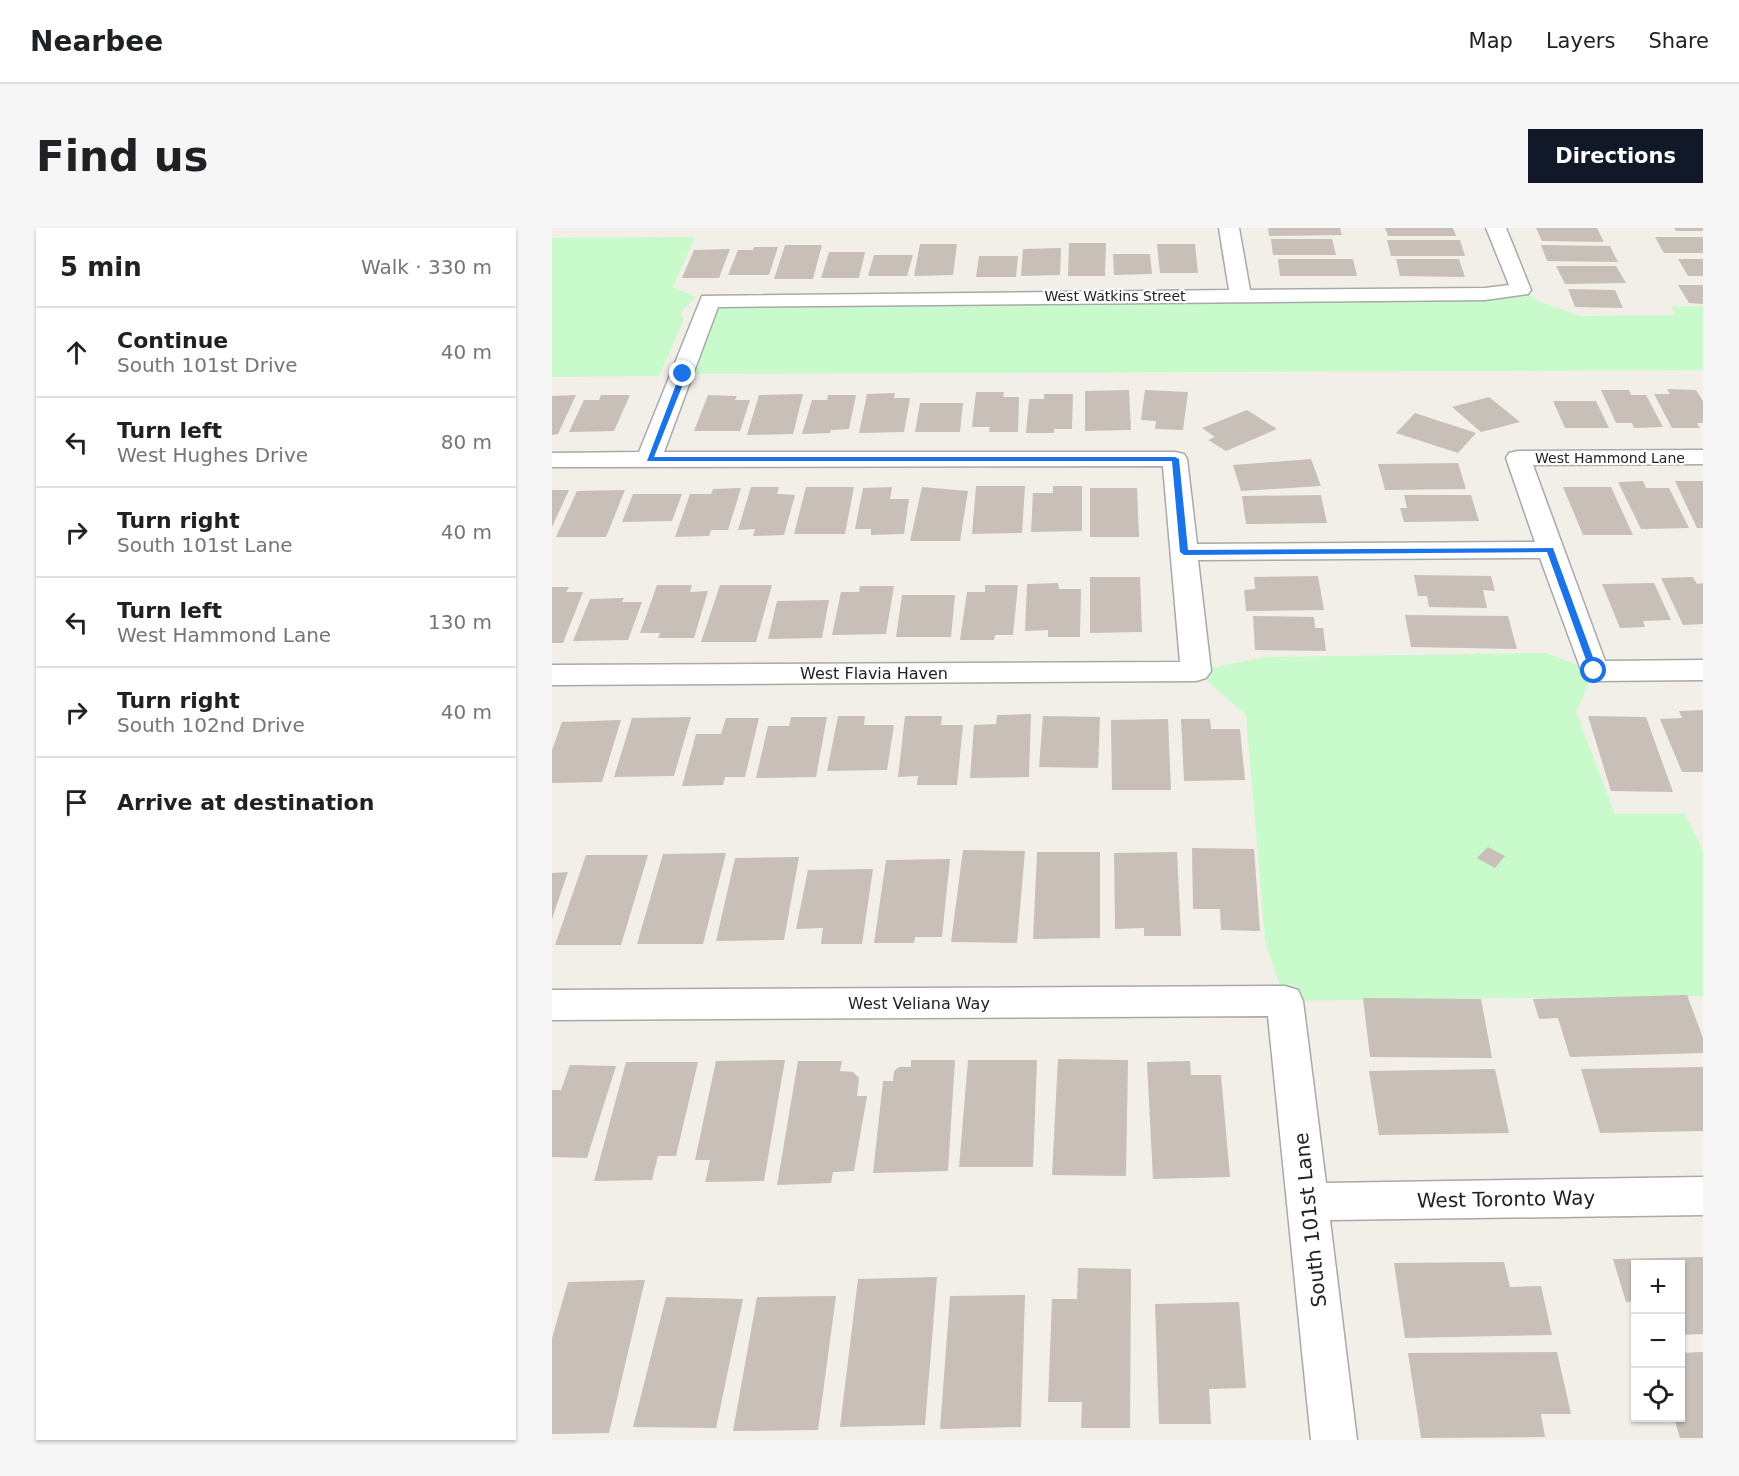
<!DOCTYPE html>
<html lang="en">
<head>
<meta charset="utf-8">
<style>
  :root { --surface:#fff; --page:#f6f6f6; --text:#202124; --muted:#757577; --line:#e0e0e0; --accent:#111827 }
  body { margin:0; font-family:"DejaVu Sans",sans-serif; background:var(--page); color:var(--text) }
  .controls { position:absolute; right:18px; bottom:18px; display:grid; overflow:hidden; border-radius:0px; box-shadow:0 2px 4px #0004 }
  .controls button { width:54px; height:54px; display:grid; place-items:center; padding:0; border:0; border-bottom:2px solid var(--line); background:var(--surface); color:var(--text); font:30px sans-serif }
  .stop { position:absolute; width:18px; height:18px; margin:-14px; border:4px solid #1a73e8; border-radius:50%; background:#fff }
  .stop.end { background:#1a73e8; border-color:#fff; box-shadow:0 2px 6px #0008 }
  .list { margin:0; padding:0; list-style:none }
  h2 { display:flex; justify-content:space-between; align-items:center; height:78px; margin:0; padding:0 24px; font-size:26px }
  h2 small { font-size:20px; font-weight:400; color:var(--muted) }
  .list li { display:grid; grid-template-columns:39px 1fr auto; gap:18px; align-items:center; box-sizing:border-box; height:90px; padding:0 24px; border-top:2px solid var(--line) }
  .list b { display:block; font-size:22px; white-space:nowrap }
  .list p { margin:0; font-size:20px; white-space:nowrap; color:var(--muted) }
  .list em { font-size:20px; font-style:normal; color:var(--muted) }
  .icon { flex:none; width:33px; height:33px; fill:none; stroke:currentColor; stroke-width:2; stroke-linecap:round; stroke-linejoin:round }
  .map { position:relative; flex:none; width:1151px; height:1212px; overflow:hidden; border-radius:0px }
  header { display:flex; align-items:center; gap:36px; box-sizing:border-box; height:84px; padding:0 30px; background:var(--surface); border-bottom:2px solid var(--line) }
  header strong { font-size:28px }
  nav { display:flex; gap:33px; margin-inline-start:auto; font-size:21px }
  .intro { display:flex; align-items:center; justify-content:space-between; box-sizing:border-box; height:144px; padding:0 36px }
  h1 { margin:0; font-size:42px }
  .button { padding:15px 27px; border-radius:0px; background:var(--accent); color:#fff; font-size:21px; font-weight:700 }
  main { display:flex; gap:36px; padding:0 36px }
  aside { flex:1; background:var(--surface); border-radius:0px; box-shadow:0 2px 4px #0004 }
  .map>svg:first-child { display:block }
</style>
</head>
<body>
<header>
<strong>Nearbee</strong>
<nav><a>Map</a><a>Layers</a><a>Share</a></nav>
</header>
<div class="intro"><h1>Find us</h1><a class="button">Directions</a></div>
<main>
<aside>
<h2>5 min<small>Walk · 330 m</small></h2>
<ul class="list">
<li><svg class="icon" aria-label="ahead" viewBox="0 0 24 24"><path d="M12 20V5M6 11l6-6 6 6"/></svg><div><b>Continue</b><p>South 101st Drive</p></div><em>40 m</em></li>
<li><svg class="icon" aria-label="left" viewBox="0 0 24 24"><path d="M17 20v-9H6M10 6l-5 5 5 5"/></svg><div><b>Turn left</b><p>West Hughes Drive</p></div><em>80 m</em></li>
<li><svg class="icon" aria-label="right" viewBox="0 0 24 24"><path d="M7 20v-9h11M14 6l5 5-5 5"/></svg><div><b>Turn right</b><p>South 101st Lane</p></div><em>40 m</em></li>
<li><svg class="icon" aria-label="left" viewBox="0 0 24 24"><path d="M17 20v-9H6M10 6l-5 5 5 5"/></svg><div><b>Turn left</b><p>West Hammond Lane</p></div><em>130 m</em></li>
<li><svg class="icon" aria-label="right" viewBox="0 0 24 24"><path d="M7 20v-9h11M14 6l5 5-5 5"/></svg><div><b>Turn right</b><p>South 102nd Drive</p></div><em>40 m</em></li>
<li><svg class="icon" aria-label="arrive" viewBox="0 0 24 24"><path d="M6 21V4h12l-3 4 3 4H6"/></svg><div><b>Arrive at destination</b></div></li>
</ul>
</aside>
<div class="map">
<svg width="1151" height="1212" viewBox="0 0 1151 1212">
  <rect width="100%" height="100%" fill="#f2efe9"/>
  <path fill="#c8facc" d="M143,9L121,59L144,69L132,80L129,87L132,92L107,148L0,149V10Z
    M969,62L986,73L1028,88L1124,87L1119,78H1151V142L131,146L158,73Z
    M994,425L1042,443L1024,484L1063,586H1133L1151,623V768L733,773L713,712L694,487L644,443L713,429Z"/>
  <path fill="#c7bfb8" d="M716,0H788L790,7L717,8Z
    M833,0H901L904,8H836Z
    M984,0H1045L1052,14L990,13Z
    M1122,0H1151V3H1124Z
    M1103,9H1151V25H1112Z
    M719,11H780L784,27H721Z
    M835,12H908L913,28H839Z
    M517,15H554L553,48H516Z
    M368,16H405L401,47L362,48Z
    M605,16H643L646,45H608Z
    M233,17H270L261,51H222Z
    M989,17L1058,18L1066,34L995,33Z
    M202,19H226L217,47H176L186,22H201Z
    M509,20L508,47L469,48L471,21Z
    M178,21L167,50H130L142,22Z
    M277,24H313L307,50H269Z
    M561,26H598L600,46L562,47Z
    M322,27H361L355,48H316Z
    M427,28H466L464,49H424Z
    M726,31H801L805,48H728Z
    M844,31H907L913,49L848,48Z
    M1126,31H1151V48H1136Z
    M1004,38H1064L1074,55L1013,56Z
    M1126,57H1151V76L1137,75Z
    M1016,61L1063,62L1071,80L1023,79Z
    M1115,161L1144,162L1151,173V195H1145L1148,200H1120L1102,166H1118Z
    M577,162L579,202L533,203V163Z
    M593,162L636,164L631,202L603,201L604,193L589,192Z
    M1049,162H1077L1079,167H1094L1111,199L1082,200L1080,195H1064Z
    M424,164H452L451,169H467L466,204H437L438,199H420Z
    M343,165L342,170H358L352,204L307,205L315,166Z
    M251,166L241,206L195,207L207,167Z
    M492,166H521L520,201H502V205H474L477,171H492Z
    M24,167L6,206L0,207V168Z
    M49,167H78L62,203L17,204L32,172H47Z
    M156,167L185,168L183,172H198L188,203H142Z
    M276,167H304L297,201L279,202L278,205L250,206L260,172H275Z
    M937,169L968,194L929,204L900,179Z
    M1001,173H1044L1057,200H1013Z
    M368,175H411L408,204H363Z
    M695,182L725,201L674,223L656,212L663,209L650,200Z
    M863,185L924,205L906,225L844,205Z
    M759,231L769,258L689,263L681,237Z
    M906,235L914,261L833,262L826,236Z
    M1091,253L1094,260H1117L1137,300L1089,301L1066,254Z
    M1123,253H1151V300H1145Z
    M424,258H473L470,305L420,306Z
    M501,258H530V303L479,304L481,265H501Z
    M199,259H227L225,266L243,267L232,307L201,308L203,301L186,302Z
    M254,259H302L293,306H242Z
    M340,259L338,271H357L352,306L319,307V301H303L311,260Z
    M370,259L416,263L408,313H358Z
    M1011,259H1059L1081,307H1031Z
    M189,260L176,302H159L157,308L123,309L138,266H159L161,261Z
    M538,260H585L587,309H538Z
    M0,262H17L0,299Z
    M73,262L54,309H4L25,263Z
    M81,266H130L120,293L70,294Z
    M769,267L775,295L694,296L690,268Z
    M852,267H919L927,293L852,294L848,280H855Z
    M862,347L939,348L943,363L931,362L935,380L877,379L875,368H866Z
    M766,348L772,382L694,383L692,362L703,361L702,349Z
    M538,349H588L590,404L538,405Z
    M1141,349L1145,356L1151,355V396L1131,397L1109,350Z
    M506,355L507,361H529L528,409H496V402L473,403L475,356Z
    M1102,355L1119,392L1091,393L1093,399L1068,400L1050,356Z
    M105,357H140L138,364L156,363L142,410H106L108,405H88Z
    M168,357H220L204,414H149Z
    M433,357H466L461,407H443L442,412H408L415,364H433Z
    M308,358H342L334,406L280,407L289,364H307Z
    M0,359H17L14,364H31L11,415H0Z
    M350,367H403L399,409H344Z
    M72,370L70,374H90L76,412L21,413L38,371Z
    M277,372L270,410L216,411L225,373Z
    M853,387L956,388L965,421L859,419Z
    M701,388L762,389L763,400H771L774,423L703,422Z
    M1151,482V544H1130L1108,491L1130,490L1127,483Z
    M479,486L477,549L418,550L422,497L444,496L445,487Z
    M286,488H313L312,497H342L335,542L275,543Z
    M353,488H390L389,497H411L405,557H365L366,548L346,549Z
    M491,488L548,489L546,540L487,539Z
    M1036,488L1094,489L1121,564L1059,563Z
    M139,489L122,548L62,549L80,490Z
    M239,489H275L264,549L204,550L216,498H237Z
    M174,490H207L193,549H173L171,557L130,558L144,506H169Z
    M616,491L619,562H560L559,492Z
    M629,491H658L659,501H688L693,552L632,553Z
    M69,492L50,554L0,555V522L10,494Z
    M936,619L953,628L943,640L925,630Z
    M640,620L702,621L708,703L669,702L668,681H641Z
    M411,622L473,623L465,715L399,714Z
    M485,624H548V710L481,711Z
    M625,624L629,708H592V700L563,701L562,625Z
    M174,625L151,716H85L111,626Z
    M34,627H96L69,717H3Z
    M247,629L232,712L164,713L183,630Z
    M398,631L390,709H363L362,715H322L334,632Z
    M321,641L310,716H269L271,700L244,701L256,642Z
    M16,644L0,691V645Z
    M1135,767L1151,810V825L1018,829L1006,790L987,791L981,771Z
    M811,770L929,771L940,830L818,829Z
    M506,831L576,832L574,948L500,947Z
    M233,832L212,953L153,954L158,932H143L164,833Z
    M359,832H403L396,943L321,945L331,853H341L342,843L347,839H359Z
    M416,832H485L481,939H407Z
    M246,833H290L288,843L301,844L307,850L305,868H315L302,943L281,944L279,955L225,957Z
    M638,833L639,847H669L678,949L601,951L595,834Z
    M74,834H146L124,928H106L100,952L42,953Z
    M18,837L64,838L35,930L0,929V862H9Z
    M1151,839V903L1048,905L1029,841Z
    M943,841L957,905L827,907L817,843Z
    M1151,1029V1106L1128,1107V1036H1084V1073L1074,1074L1061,1031Z
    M952,1034L958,1059L989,1058L1000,1107L853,1110L842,1035Z
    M526,1040L579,1041L578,1200H529L530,1174H496L500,1071H525Z
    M385,1049L373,1197L288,1199L306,1051Z
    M93,1052L57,1205L0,1206V1110L16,1054Z
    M473,1067L469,1199L388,1201L398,1068Z
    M284,1068L266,1202L181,1203L205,1069Z
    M114,1069L191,1071L164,1200L81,1199Z
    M687,1074L694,1160L657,1161L659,1196H607L603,1076Z
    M1005,1124L1019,1186H989L993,1209L869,1210L856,1125Z
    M1151,1124V1210H1128L1122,1190H1128V1125Z"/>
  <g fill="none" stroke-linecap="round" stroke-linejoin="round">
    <defs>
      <path id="street" d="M667,0H687L698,62L933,60L957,57L934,0H954L979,62L976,66L933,72L166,79L112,224H623L632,226L635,231L645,316L983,314L954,230L957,225L966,223L1151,222V236L981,237L1053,433L1151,432V452L1042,453L1032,450L988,330L646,332L659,443L654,450L644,453L0,457V437L628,434L611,238L0,239V225L87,224L150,68L677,62Z
        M733,758L746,762L751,773L774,955L1151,949V987L778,992L805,1212H759L716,788L0,792V762Z"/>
    </defs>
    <use href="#street" stroke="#a9a9a9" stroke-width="3"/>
    <use href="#street" fill="#fff" fill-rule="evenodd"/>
  </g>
  <path fill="#1a73e8" d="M131,144L135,146L102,229H623L627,231L636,322L1001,320L1046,443L1042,446L1038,443L995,324L632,327L628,324L620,233H95L128,146Z"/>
  <g text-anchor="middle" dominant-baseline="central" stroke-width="4.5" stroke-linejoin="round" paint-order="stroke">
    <g font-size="14" fill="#222" stroke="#fff">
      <text x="563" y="68">West Watkins Street</text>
      <text x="1058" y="230">West Hammond Lane</text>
    </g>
    <g font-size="16" fill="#222" stroke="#fff">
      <text x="322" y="445">West Flavia Haven</text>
      <text x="367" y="775">West Veliana Way</text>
    </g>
    <g font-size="20" fill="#222" stroke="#fff">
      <text transform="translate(954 971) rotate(-1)">West Toronto Way</text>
      <text transform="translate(758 992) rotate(-96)">South 101st Lane</text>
    </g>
  </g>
</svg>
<div class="controls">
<button>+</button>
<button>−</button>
<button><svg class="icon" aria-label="locate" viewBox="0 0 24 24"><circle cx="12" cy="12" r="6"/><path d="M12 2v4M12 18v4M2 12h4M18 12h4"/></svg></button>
</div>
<div class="stop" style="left:1042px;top:443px"></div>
<div class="stop end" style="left:131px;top:146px"></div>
</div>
</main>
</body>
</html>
